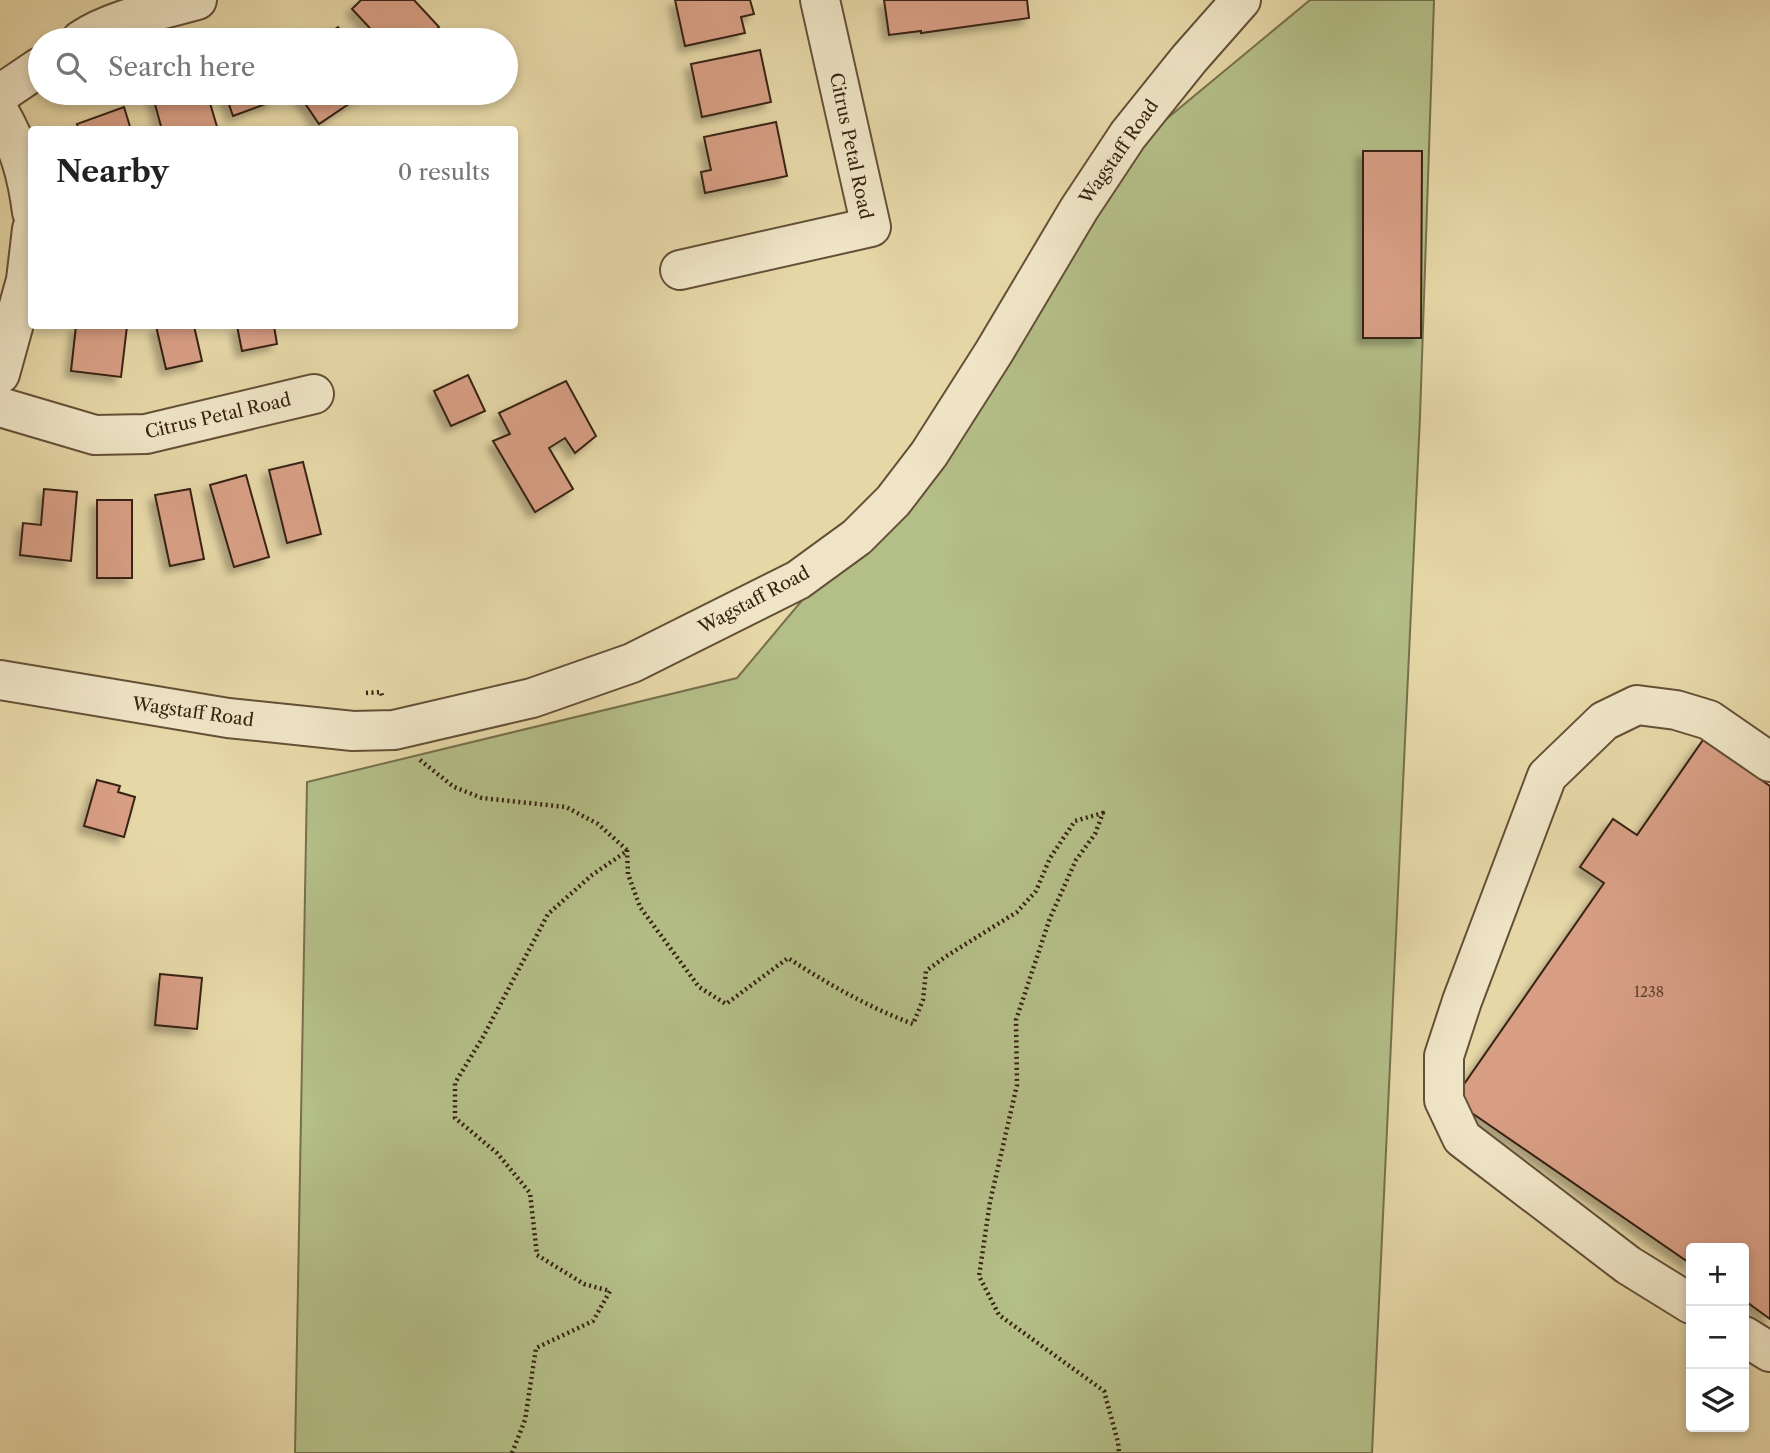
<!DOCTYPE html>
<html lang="en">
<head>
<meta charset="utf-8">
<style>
  :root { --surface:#fff; --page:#f2f2f2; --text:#222; --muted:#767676; --line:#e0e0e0 }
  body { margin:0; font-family:"Libre Caslon Text",serif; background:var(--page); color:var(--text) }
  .controls { position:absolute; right:21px; bottom:21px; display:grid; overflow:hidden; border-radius:7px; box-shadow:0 4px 10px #0003 }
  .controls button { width:63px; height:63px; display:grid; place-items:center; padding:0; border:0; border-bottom:2px solid var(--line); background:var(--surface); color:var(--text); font:35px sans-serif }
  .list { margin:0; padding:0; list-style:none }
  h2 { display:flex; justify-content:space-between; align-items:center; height:91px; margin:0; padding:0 28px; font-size:30px }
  h2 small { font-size:23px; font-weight:400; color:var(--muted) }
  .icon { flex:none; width:38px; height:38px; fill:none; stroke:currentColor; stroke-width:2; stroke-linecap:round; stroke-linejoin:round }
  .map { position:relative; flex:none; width:1770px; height:1453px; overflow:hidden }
  .search { position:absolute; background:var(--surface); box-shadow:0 4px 10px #0003; left:28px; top:28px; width:490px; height:77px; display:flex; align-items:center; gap:18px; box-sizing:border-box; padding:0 24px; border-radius:38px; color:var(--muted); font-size:26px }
  .panel { position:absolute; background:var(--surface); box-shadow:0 4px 10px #0003; left:28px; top:126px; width:490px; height:203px; border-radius:7px }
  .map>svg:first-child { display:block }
</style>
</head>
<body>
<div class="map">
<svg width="1770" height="1453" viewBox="0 0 1770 1453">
  <defs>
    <filter id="shadow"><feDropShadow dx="-6" dy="6" stdDeviation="3.5" flood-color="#0004"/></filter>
  </defs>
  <rect width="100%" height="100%" fill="#e6d7a7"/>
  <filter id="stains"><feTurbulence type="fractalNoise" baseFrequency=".00286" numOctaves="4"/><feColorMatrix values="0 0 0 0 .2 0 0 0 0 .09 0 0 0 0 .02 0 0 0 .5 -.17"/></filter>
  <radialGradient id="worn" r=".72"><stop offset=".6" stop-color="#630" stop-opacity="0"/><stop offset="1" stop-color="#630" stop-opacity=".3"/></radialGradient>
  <path fill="#b4be87" stroke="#76704c" stroke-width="2" d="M1310,0H1434L1420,417L1372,1453H295L307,782L737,678L959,413L1135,145Z"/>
  <path fill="#d79e84" stroke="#382312" stroke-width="2" filter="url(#shadow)" d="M361,0H414L439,27L425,40H381L352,9Z
    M675,0H750L754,14L741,17L745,33L685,46Z
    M884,0H1027L1029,18L921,33V31L889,35Z
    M338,27L348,40H318Z
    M760,50L771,102L702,117L691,64Z
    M152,93H207L218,130H162Z
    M225,93H271L274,101L233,116Z
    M298,93H365L319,124Z
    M124,107L131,130H79L77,124Z
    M776,122L787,176L705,193L701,172L711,170L704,137Z
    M1363,151H1422L1421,338H1363Z
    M76,326H127L121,377L71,371Z
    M156,326H194L202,361L166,369Z
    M237,326H274L277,344L242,351Z
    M468,375L485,411L451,426L434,391Z
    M566,381L596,436L575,453L565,438L549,448L573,489L535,512L493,441L510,434L499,413Z
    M303,462L321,534L287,543L269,470Z
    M246,475L269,557L234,567L210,485Z
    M44,489L77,492L71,561L20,555L23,523L41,525Z
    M190,489L204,559L170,566L155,495Z
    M97,500H132V578H97Z
    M1703,740L1770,786V1319L1744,1300V1248H1691V1264L1453,1100L1604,883L1580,867L1613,819L1637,835Z
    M97,780L120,786L118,792L135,797L124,837L84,826Z
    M160,974L202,978L197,1029L155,1025Z"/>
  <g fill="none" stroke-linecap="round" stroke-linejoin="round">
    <defs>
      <path id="minor" d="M81,40C114,18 159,11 197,0
        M0,94L40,67
        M0,113C19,147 27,173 32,212
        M680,270L871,227L820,0
        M0,374L26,280L32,229
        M0,407L95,435L146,434L314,394
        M0,680L228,718L353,731L394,730L532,698L632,663L798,580L857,537L893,501L929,454L994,352L1079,209L1128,135L1189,59L1241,0
        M1691,1304L1628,1265L1462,1138L1444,1100V1056L1462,1001L1547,776L1604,721L1637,705L1676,710L1709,720L1770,762
        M1744,1336L1770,1352"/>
    </defs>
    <use href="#minor" stroke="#645037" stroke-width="42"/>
    <path stroke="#382312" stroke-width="4.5" stroke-dasharray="2 3.5" stroke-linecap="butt" d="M366,693L381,692L382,696
      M420,760L454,787L482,798L566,807L598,824L627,850
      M627,850L628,874L640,907L699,987L726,1004L788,958C828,984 868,1007 913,1024L923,1000L926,971L945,957L1017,912L1036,891L1050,858L1075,821L1103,813L1095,834L1076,860L1050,918L1016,1020L1017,1085L990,1202L979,1276L999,1315L1104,1391L1118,1442L1119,1453
      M512,1453L525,1420L536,1348L593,1321L610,1291L584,1284L537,1255L530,1193L497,1153L455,1118V1083L483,1037L548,914L592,875L627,851"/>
    <use href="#minor" stroke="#efe5c6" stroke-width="38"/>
  </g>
  <g text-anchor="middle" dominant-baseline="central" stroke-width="6" stroke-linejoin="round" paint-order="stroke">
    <g font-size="14" fill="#60422e">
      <text x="1649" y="992">1238</text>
    </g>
    <g font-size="18" fill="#382312" stroke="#efe5c6">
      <text transform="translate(851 146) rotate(78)">Citrus Petal Road</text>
      <text transform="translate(1119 152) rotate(-55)">Wagstaff Road</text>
      <text transform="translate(218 416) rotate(-13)">Citrus Petal Road</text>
      <text transform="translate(754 600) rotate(-28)">Wagstaff Road</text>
      <text transform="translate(193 712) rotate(8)">Wagstaff Road</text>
    </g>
  </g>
  <rect width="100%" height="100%" filter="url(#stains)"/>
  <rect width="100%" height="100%" fill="url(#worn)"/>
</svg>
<div class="controls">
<button>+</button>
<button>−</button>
<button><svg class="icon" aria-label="layers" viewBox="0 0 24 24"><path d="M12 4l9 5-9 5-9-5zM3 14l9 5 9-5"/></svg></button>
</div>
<div class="search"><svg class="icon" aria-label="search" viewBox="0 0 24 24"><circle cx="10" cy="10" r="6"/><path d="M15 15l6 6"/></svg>Search here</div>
<section class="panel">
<h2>Nearby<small>0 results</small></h2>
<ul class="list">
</ul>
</section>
</div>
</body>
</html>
